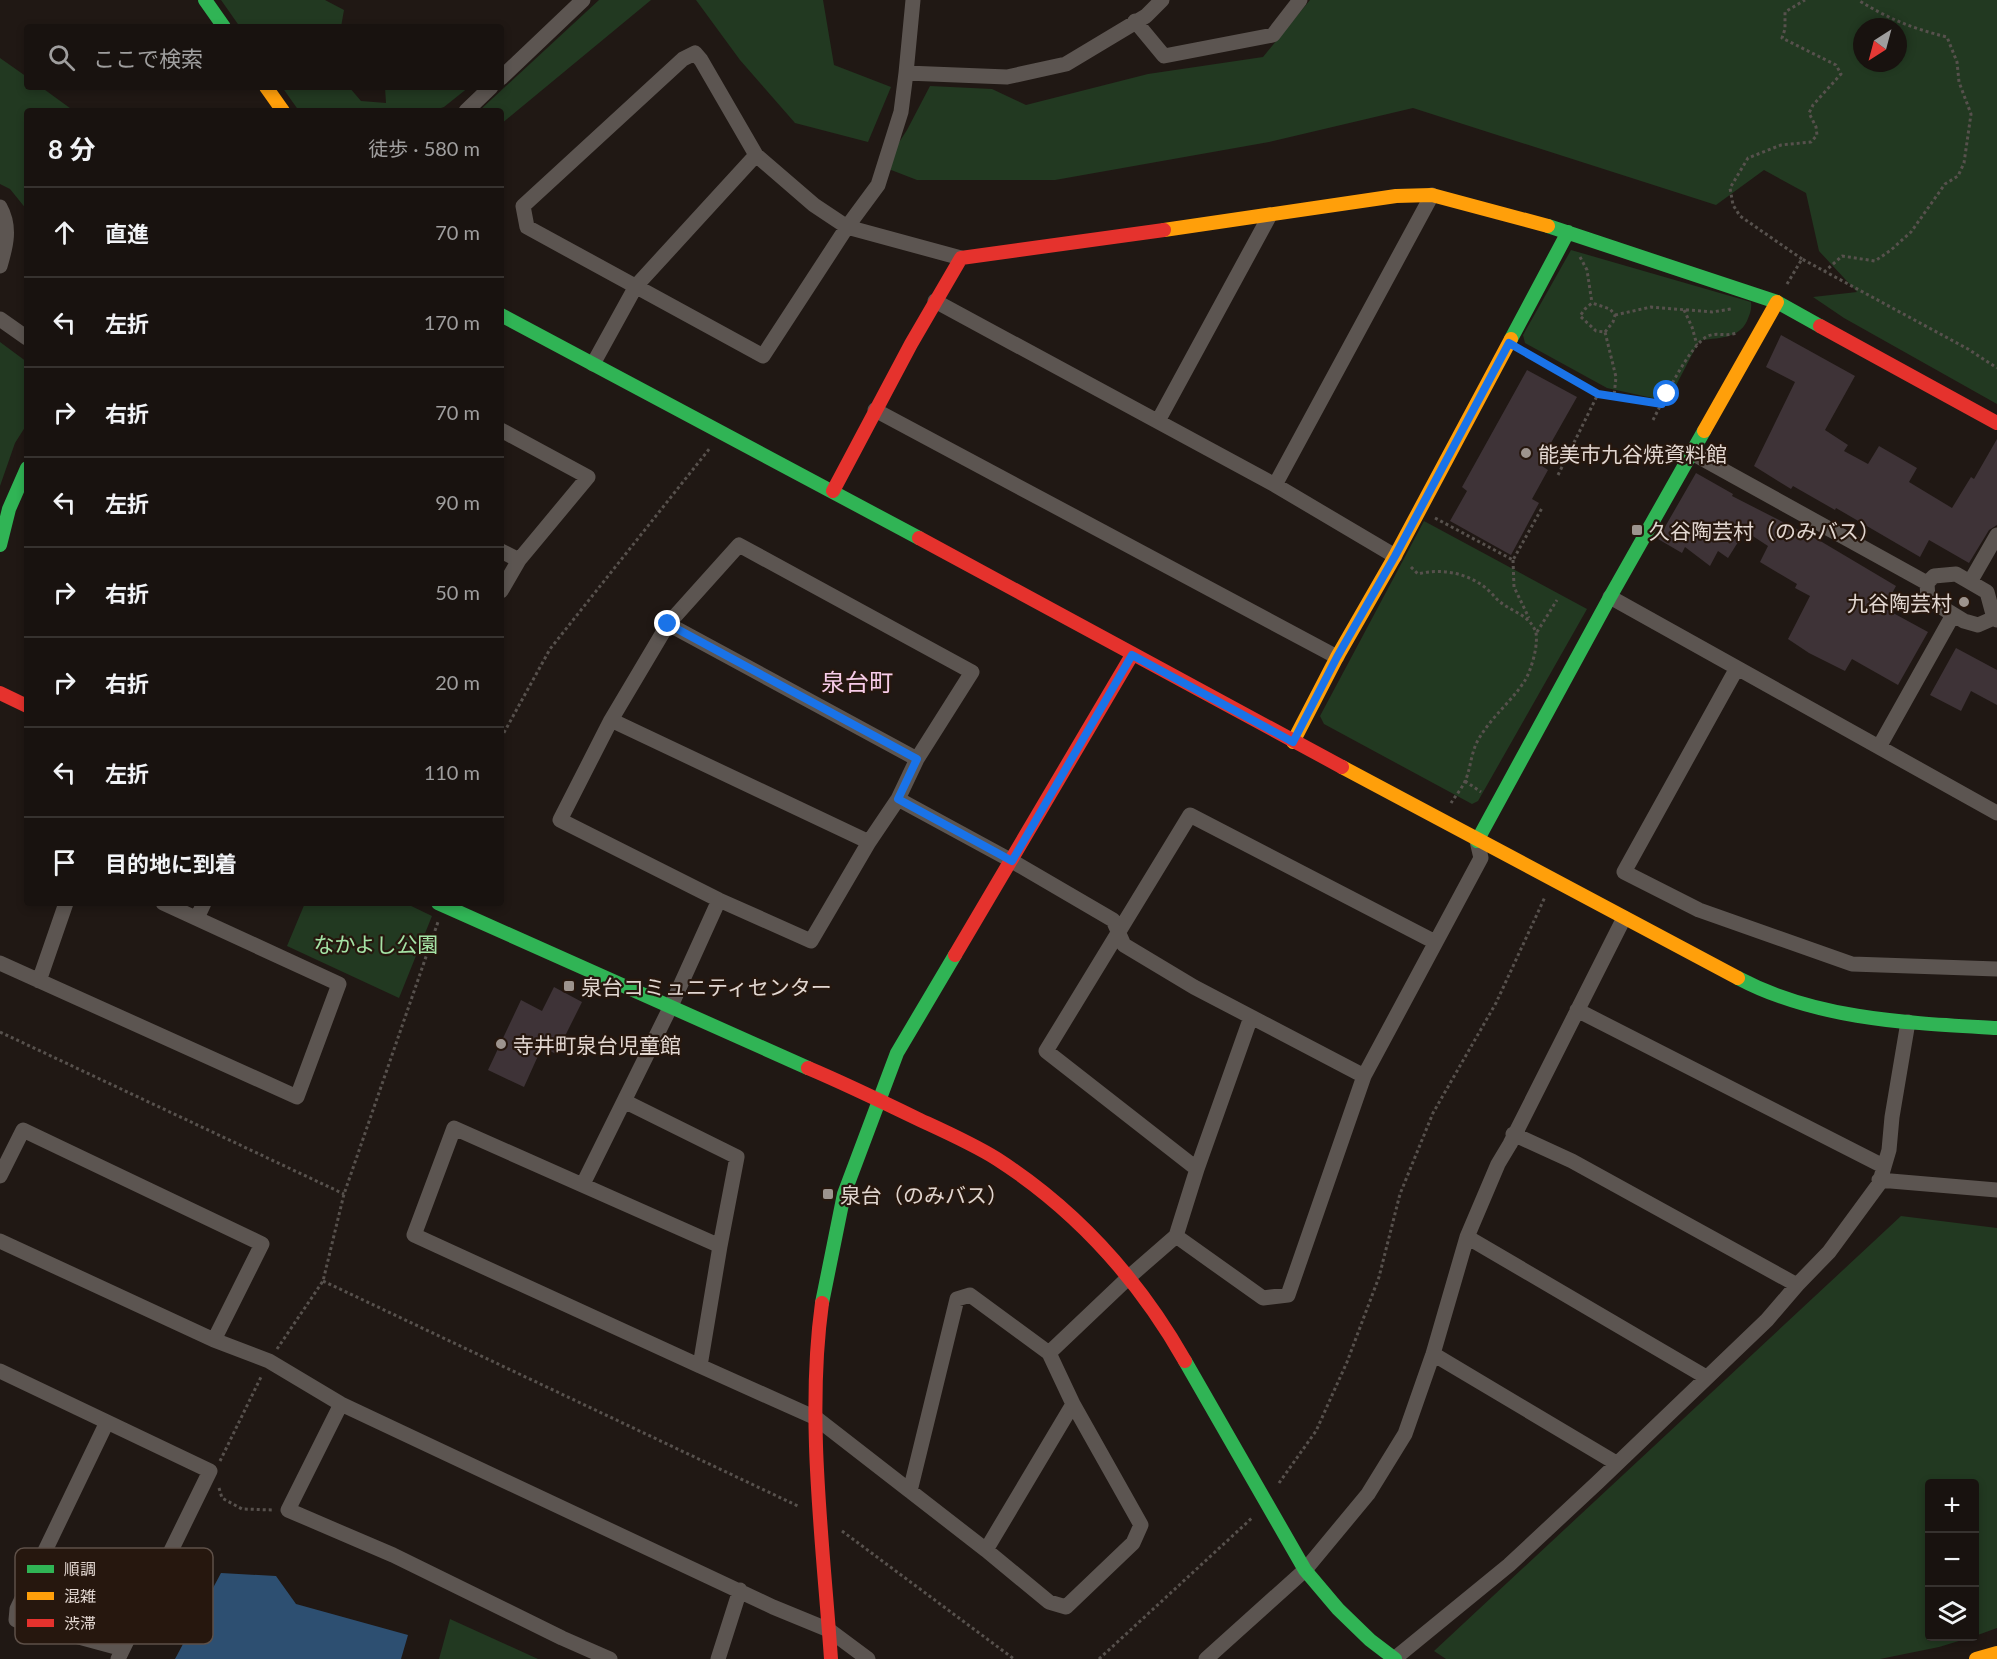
<!DOCTYPE html>
<html lang="ja">
<head>
<meta charset="utf-8">
<style>
  :root { --surface:#18120f; --page:#25201d; --text:#f1f3f6; --muted:#9f9e9e; --line:#36322f }
  body { margin:0; font-family:Lato,"Noto Sans JP",sans-serif; background:var(--page); color:var(--text) }
  .controls { position:absolute; right:18px; bottom:18px; display:grid; overflow:hidden; border-radius:6px; box-shadow:0 3px 9px #0003 }
  .controls button { width:54px; height:54px; display:grid; place-items:center; padding:0; border:0; border-bottom:2px solid var(--line); background:var(--surface); color:var(--text); font:30px sans-serif }
  .compass { position:absolute; left:1853px; top:18px; width:54px; height:54px; border-radius:50%; background:var(--surface); box-shadow:0 3px 9px #0003; rotate:216deg }
  .stop { position:absolute; width:18px; height:18px; margin:-14px; border:4px solid #1a73e8; border-radius:50%; background:#fff }
  .stop.end { background:#1a73e8; border-color:#fff; box-shadow:0 2px 6px #0008 }
  .list { margin:0; padding:0; list-style:none }
  h2 { display:flex; justify-content:space-between; align-items:center; height:78px; margin:0; padding:0 24px; font-size:26px }
  h2 small { font-size:20px; font-weight:400; color:var(--muted) }
  .list li { display:grid; grid-template-columns:39px 1fr auto; gap:18px; align-items:center; box-sizing:border-box; height:90px; padding:0 24px; border-top:2px solid var(--line) }
  .list b { display:block; font-size:22px; white-space:nowrap }
  .list em { font-size:20px; font-style:normal; color:var(--muted) }
  .icon { flex:none; width:33px; height:33px; fill:none; stroke:currentColor; stroke-width:2; stroke-linecap:round; stroke-linejoin:round }
  .map { position:relative; flex:none; width:1997px; height:1659px; overflow:hidden }
  .search { position:absolute; background:var(--surface); box-shadow:0 3px 9px #0003; left:24px; top:24px; width:480px; height:66px; display:flex; align-items:center; gap:15px; box-sizing:border-box; padding:0 21px; border-radius:6px; color:var(--muted); font-size:22px }
  .panel { position:absolute; background:var(--surface); box-shadow:0 3px 9px #0003; left:24px; top:108px; width:480px; height:798px; border-radius:6px }
  .map>svg:first-child { display:block }
</style>
</head>
<body>
<div class="map">
<svg width="1997" height="1659" viewBox="0 0 1997 1659">
  <rect width="100%" height="100%" fill="#201814"/>
  <path fill="#223921" fill-rule="evenodd" d="M221,0H325L344,10L341,27H240Z
    M599,0H651L501,124V111H479Z
    M696,0H823L834,65L891,87L868,142L795,123L740,60Z
    M1310,0H1997V404L1844,318L1813,297L1857,292L1819,251L1806,193L1764,170L1716,205L1413,108L1269,142L1055,180H917L886,168L887,161L907,130L930,86L992,89L1026,105L1148,74L1263,57ZM1862,27H1898V63H1862Z
    M0,58L27,77V87H41L74,111H27V210L10,189L0,184Z
    M282,87H349L361,101L386,103L385,87H469L444,107L432,111H299Z
    M1571,250L1751,302C1752,309 1750,314 1747,321C1738,340 1717,337 1699,341L1669,399H1657L1607,388L1525,343L1523,335Z
    M0,342L27,362V424L15,443L0,486Z
    M1424,521L1587,609L1478,801L1472,804L1324,724L1320,716Z
    M305,903H405L432,916L399,998L287,946Z
    M1901,1216L1997,1228V1628L1975,1636L1974,1484H1930V1636L1972,1637L1939,1647L1880,1659H1446L1434,1651Z
    M450,1619L538,1659H439Z"/>
  <path fill="#2d4f71" d="M221,1573L276,1576L296,1604L408,1635L401,1659H175Z"/>
  <path fill="#3e3337" d="M1781,335L1855,376L1825,430L1848,445L1844,451L1868,464L1879,446L1917,468L1909,482L1952,508L1971,477L1974,479L1997,439V525L1989,530L1969,563L1929,540L1920,557L1836,508L1835,510L1793,486L1791,489L1754,466L1795,382L1766,367Z
    M1527,370L1577,397L1539,464L1548,470L1532,499L1539,503L1511,555L1450,521L1467,491L1462,487Z
    M1696,473L1733,494L1732,496L1822,542L1896,586L1884,608L1928,632L1898,685L1852,659L1845,671L1809,653L1788,639L1810,596L1795,588L1797,584L1760,562L1768,546L1745,531L1728,558L1718,551L1710,566L1685,547L1682,553L1658,539Z
    M1956,648L1997,670V705L1971,691L1961,711L1930,695Z
    M554,987L582,1002L556,1054L542,1047L524,1087L488,1070L521,1000L542,1011Z"/>
  <g fill="none" stroke-linecap="round" stroke-linejoin="round">
    <path stroke="#57514d" stroke-width="3" stroke-dasharray="3 3" stroke-linecap="butt" d="M1580,257L1587,270L1592,303
      M1802,259L1740,216L1733,205L1730,188L1748,158L1781,145L1811,142L1817,135L1816,127L1809,113L1813,105L1841,74L1836,65L1782,38L1785,29V12L1805,0
      M1824,272L1842,256L1875,261L1891,250L1911,232L1945,184L1958,176L1964,163L1971,114L1959,82L1957,62L1947,37C1911,28 1889,19 1858,0
      M1787,284L1802,259L1968,349L1997,368
      M1684,310L1692,327L1697,345
      M1615,315L1651,307L1712,312L1731,309
      M1605,332L1613,322L1615,315L1610,309L1592,303L1585,309L1580,316L1596,331L1605,332L1616,377L1614,396
      M1525,352L1598,394L1662,404
      M1653,420C1663,401 1690,344 1708,336C1717,332 1726,337 1736,333
      M1558,475L1598,394
      M1435,518L1513,560L1542,508
      M1513,560L1514,587L1529,618
      M1411,567L1418,574C1445,567 1476,575 1494,596C1506,611 1527,612 1535,630C1540,641 1531,672 1524,682C1510,703 1492,716 1478,740C1471,753 1471,766 1466,779C1463,787 1456,795 1451,803
      M1537,632L1557,600
      M501,738L550,649L710,448
      M1465,781L1481,792
      M0,1032L344,1194
      M323,1281L800,1507
      M277,1349L323,1281L344,1194L438,922
      M220,1461L262,1375
      M1279,1483L1316,1431L1347,1362L1379,1277L1400,1194L1433,1113L1496,1003L1545,897
      M219,1488L222,1498L242,1509L274,1510
      M842,1531L1014,1659
      M1099,1659L1253,1517"/>
    <path stroke="#5c5551" stroke-width="15" d="M913,0L906,73L1007,77L1066,64L1146,16L1162,0
      M1135,21L1164,56L1273,35L1300,0
      M906,73L901,112L878,185L847,227L763,356L527,227L523,206L683,59L695,53L701,60L756,155L814,205L847,227L961,258
      M501,78L583,0
      M466,111L491,87
      M0,207C11,227 6,246 0,266
      M935,301L1275,485L1395,556
      M0,319L27,338
      M593,364L636,286L756,155
      M875,410L1337,657
      M1158,421L1270,215
      M501,430L588,477L519,560L501,591
      M1692,453L1927,583
      M1275,485L1432,195
      M739,545L972,672L917,759L898,799L869,842L811,941L719,900L560,820L611,720L668,624Z
      M501,551L519,560
      M1970,582L1997,535
      M1610,597L1997,813
      M1994,618L1978,625L1964,621L1928,599L1927,583L1934,576L1956,574L1987,592L1994,618L1997,620
      M668,624L917,759
      M1737,668L1624,872L1699,910L1852,964L1997,969
      M611,720L869,842
      M1879,747L1953,615
      M898,799L1012,861L1113,920L1124,945L1194,987L1364,1076L1481,858L1477,841
      M197,918L204,903
      M0,963L297,1097L339,984L163,903
      M39,981L66,903
      M1577,1010L1883,1166
      M624,1101L737,1157L720,1246
      M1513,1134L1572,1161L1797,1285
      M1197,1169L1046,1051L1190,815L1435,942
      M0,1176L23,1130L262,1244L214,1340
      M1879,1180L1997,1190
      M583,1184L671,1006L719,900
      M1176,1236L1263,1298L1288,1295L1364,1076
      M1467,1237L1706,1377
      M0,1241L214,1340L269,1361L341,1404L773,1607L829,1630L868,1659
      M1433,1354L1616,1463
      M700,1366L414,1235L454,1128L720,1246L700,1366L816,1418L986,1550L1073,1404L1049,1353L1129,1277L1176,1236L1197,1169L1251,1017
      M0,1371L210,1471L118,1659
      M341,1404L288,1510L393,1555L562,1638L610,1659
      M107,1422L17,1609L16,1620L123,1649
      M910,1491L957,1299L970,1295L1049,1353
      M986,1550L1049,1602L1066,1607L1133,1543L1141,1525L1073,1404
      M718,1659L740,1590
      M1206,1659L1305,1570L1368,1494L1405,1434L1433,1354L1467,1237L1498,1164L1510,1144L1624,918
      M1394,1659L1509,1565L1598,1482L1767,1320L1797,1285L1829,1252L1879,1184L1889,1150L1892,1117L1908,1022"/>
    <path stroke="#30b455" stroke-width="14" d="M205,0L224,27
      M1548,226L1777,302L1820,326
      M501,315L919,538
      M1511,339L1568,232
      M0,545L9,509L27,468
      M1477,841L1610,597L1704,431
      M438,903L808,1068
      M1738,978C1817,1020 1910,1023 1997,1028
      M822,1303L844,1194L897,1053L955,955
      M1185,1361L1305,1570L1338,1609L1370,1640L1395,1659"/>
    <path stroke="#ff9f0a" stroke-width="14" d="M266,87L283,111
      M1164,230L1396,196L1432,195L1548,226
      M1704,431L1777,302
      M1293,742L1337,657L1395,556L1511,339
      M1342,767L1738,978
      M1976,1659L1997,1653"/>
    <path stroke="#e5322d" stroke-width="14" d="M1820,326L1997,423
      M833,491L911,344L961,258L1164,230
      M919,538L1342,767
      M0,693L27,706
      M955,955L1132,655
      M808,1068C846,1084 883,1102 920,1120C946,1132 973,1144 997,1159C1076,1210 1139,1280 1185,1361
      M822,1303C806,1418 823,1543 831,1659"/>
  </g>
  <g fill="none" stroke-linecap="round" stroke-linejoin="round">
    <path stroke="#1a73e8" stroke-width="8" d="M668,624L917,759L898,799L1012,861L1132,655L1293,742L1337,657L1395,556L1509,343L1598,394L1662,404L1667,394"/>
  </g>
  <g fill="#9d948e" stroke="#26170e" stroke-width="2">
    <circle cx="1526" cy="453" r="6"/>
    <rect x="1631" y="524" width="12" height="12" rx="3"/>
    <circle cx="1964" cy="602" r="6"/>
    <rect x="563" y="980" width="12" height="12" rx="3"/>
    <circle cx="501" cy="1044" r="6"/>
    <rect x="822" y="1188" width="12" height="12" rx="3"/>
  </g>
  <g text-anchor="middle" dominant-baseline="central" stroke-width="4.5" stroke-linejoin="round" paint-order="stroke">
    <g font-size="21" fill="#e1d6d0" stroke="#26170e" text-anchor="start">
      <text x="1538" y="453">能美市九谷焼資料館</text>
      <text x="1649" y="530">久谷陶芸村（のみバス）</text>
      <text x="1952" y="602" text-anchor="end">九谷陶芸村</text>
      <text x="581" y="986">泉台コミュニティセンター</text>
      <text x="513" y="1044">寺井町泉台児童館</text>
      <text x="840" y="1194">泉台（のみバス）</text>
    </g>
    <g font-size="21" fill="#a5e4a6" stroke="#26170e">
      <text x="376" y="943">なかよし公園</text>
    </g>
    <g font-size="24" fill="#f7cce8" stroke="#26170e">
      <text x="857" y="681">泉台町</text>
    </g>
  </g>
  <rect x="15" y="1548" width="198" height="96" rx="9" fill="#26170e" stroke="#5e5048" stroke-width="1.5"/>
  <rect x="27" y="1565" width="27" height="8" fill="#30b455"/>
  <rect x="27" y="1592" width="27" height="8" fill="#ff9f0a"/>
  <rect x="27" y="1619" width="27" height="8" fill="#e5322d"/>
  <g font-size="16" fill="#e1d6d0">
    <text x="64" y="1575">順調</text>
    <text x="64" y="1602">混雑</text>
    <text x="64" y="1629">渋滞</text>
  </g>
</svg>
<div class="controls">
<button>+</button>
<button>−</button>
<button><svg class="icon" aria-label="layers" viewBox="0 0 24 24"><path d="M12 4l9 5-9 5-9-5zM3 14l9 5 9-5"/></svg></button>
</div>
<svg class="compass" viewBox="-18 -18 36 36"><path d="M0-13l5 13h-10z" fill="#e53935"/><path d="M0 13l5-13h-10z" fill="#9f9e9e"/></svg>
<div class="stop" style="left:1667px;top:394px"></div>
<div class="stop end" style="left:668px;top:624px"></div>
<div class="search"><svg class="icon" aria-label="search" viewBox="0 0 24 24"><circle cx="10" cy="10" r="6"/><path d="M15 15l6 6"/></svg>ここで検索</div>
<section class="panel">
<h2>8 分<small>徒歩 · 580 m</small></h2>
<ul class="list">
<li><svg class="icon" aria-label="ahead" viewBox="0 0 24 24"><path d="M12 20V5M6 11l6-6 6 6"/></svg><div><b>直進</b></div><em>70 m</em></li>
<li><svg class="icon" aria-label="left" viewBox="0 0 24 24"><path d="M17 20v-9H6M10 6l-5 5 5 5"/></svg><div><b>左折</b></div><em>170 m</em></li>
<li><svg class="icon" aria-label="right" viewBox="0 0 24 24"><path d="M7 20v-9h11M14 6l5 5-5 5"/></svg><div><b>右折</b></div><em>70 m</em></li>
<li><svg class="icon" aria-label="left" viewBox="0 0 24 24"><path d="M17 20v-9H6M10 6l-5 5 5 5"/></svg><div><b>左折</b></div><em>90 m</em></li>
<li><svg class="icon" aria-label="right" viewBox="0 0 24 24"><path d="M7 20v-9h11M14 6l5 5-5 5"/></svg><div><b>右折</b></div><em>50 m</em></li>
<li><svg class="icon" aria-label="right" viewBox="0 0 24 24"><path d="M7 20v-9h11M14 6l5 5-5 5"/></svg><div><b>右折</b></div><em>20 m</em></li>
<li><svg class="icon" aria-label="left" viewBox="0 0 24 24"><path d="M17 20v-9H6M10 6l-5 5 5 5"/></svg><div><b>左折</b></div><em>110 m</em></li>
<li><svg class="icon" aria-label="arrive" viewBox="0 0 24 24"><path d="M6 21V4h12l-3 4 3 4H6"/></svg><div><b>目的地に到着</b></div></li>
</ul>
</section>
</div>
</body>
</html>
